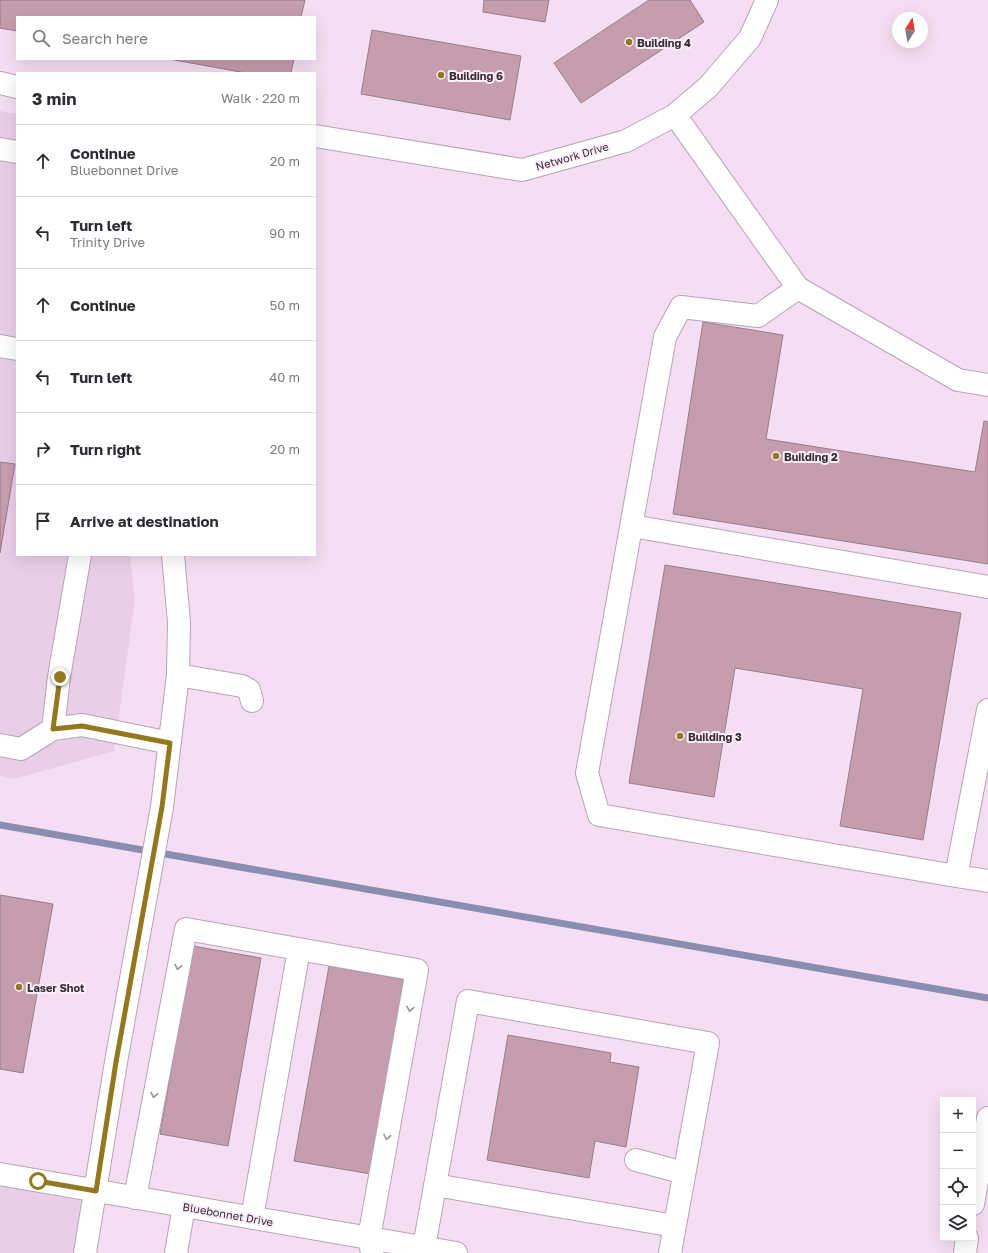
<!DOCTYPE html>
<html lang="en">
<head>
<meta charset="utf-8">
<style>
  :root { --surface:#fff; --page:#f2f2f3; --text:#2b2b33; --muted:#7c7c81; --line:#e1e1e2 }
  body { margin:0; font-family:"Golos Text",sans-serif; background:var(--page); color:var(--text) }
  .controls { position:absolute; right:12px; bottom:12px; display:grid; overflow:hidden; border-radius:0px; box-shadow:0 4px 16px #0002 }
  .controls button { width:36px; height:36px; display:grid; place-items:center; padding:0; border:0; border-bottom:1px solid var(--line); background:var(--surface); color:var(--text); font:20px sans-serif }
  .compass { position:absolute; left:892px; top:12px; width:36px; height:36px; border-radius:50%; background:var(--surface); box-shadow:0 4px 16px #0002; rotate:11deg }
  .stop { position:absolute; width:12px; height:12px; margin:-9px; border:3px solid #94781f; border-radius:50%; background:#fff }
  .stop.end { background:#94781f; border-color:#fff; box-shadow:0 1px 4px #0008 }
  .list { margin:0; padding:0; list-style:none }
  h2 { display:flex; justify-content:space-between; align-items:center; height:52px; margin:0; padding:0 16px; font-size:17px }
  h2 small { font-size:13px; font-weight:400; color:var(--muted) }
  .list li { display:grid; grid-template-columns:26px 1fr auto; gap:12px; align-items:center; box-sizing:border-box; height:72px; padding:0 16px; border-top:1px solid var(--line) }
  .list b { display:block; font-size:15px; white-space:nowrap }
  .list p { margin:0; font-size:13px; white-space:nowrap; color:var(--muted) }
  .list em { font-size:13px; font-style:normal; color:var(--muted) }
  .icon { flex:none; width:22px; height:22px; fill:none; stroke:currentColor; stroke-width:2; stroke-linecap:round; stroke-linejoin:round }
  .map { position:relative; flex:none; width:988px; height:1253px; overflow:hidden }
  .search { position:absolute; background:var(--surface); box-shadow:0 4px 16px #0002; left:16px; top:16px; width:300px; height:44px; display:flex; align-items:center; gap:10px; box-sizing:border-box; padding:0 14px; border-radius:0px; color:var(--muted); font-size:15px }
  .panel { position:absolute; background:var(--surface); box-shadow:0 4px 16px #0002; left:16px; top:72px; width:300px; height:484px; border-radius:0px }
  .map>svg:first-child { display:block }
</style>
</head>
<body>
<div class="map">
<svg width="988" height="1253" viewBox="0 0 988 1253">
  <rect width="100%" height="100%" fill="#f5def3"/>
  <path fill="#eacee8" d="M0,111L17,114V555H130L135,600L114,751L14,779L0,776Z
    M0,1174L96,1191L85,1253H0Z"/>
  <g fill="none" stroke-linecap="round" stroke-linejoin="round">
    <path stroke="#898db0" stroke-width="7" d="M0,825L988,998"/>
  </g>
  <path fill="#c69dad" stroke="#997d88" d="M0,0H305L301,17H17V31L0,28Z
    M484,0H549L545,22L483,12Z
    M649,0H690L704,22L581,103L554,63Z
    M372,30L521,56L510,120L361,94Z
    M169,59H294L291,73H246Z
    M703,322L783,335L766,439L975,472L984,421L988,422V564L673,514Z
    M0,462L15,464L0,553Z
    M665,565L961,613L923,840L840,826L863,689L735,668L714,797L629,783Z
    M0,895L53,904L23,1073L0,1069Z
    M193,946L261,958L228,1146L160,1134Z
    M329,966L406,980L371,1174L294,1161Z
    M508,1035L611,1053L610,1062L639,1067L626,1147L595,1141L589,1178L487,1160Z"/>
  <g fill="none" stroke-linecap="round" stroke-linejoin="round">
    <defs>
      <path id="minor" d="M0,83L17,87
        M675,115L798,288L958,380L988,385
        M315,136L522,170L626,141L675,115L708,87L750,38L767,0
        M0,149L17,152
        M798,288L758,316L681,307L665,337L587,773L599,815L956,876L988,710
        M0,346L17,349
        M632,526L988,587
        M178,675L242,686L249,690L252,701
        M53,729L59,677L80,555
        M0,745L21,749L53,729L82,725L170,743
        M956,876L988,881
        M636,1160L684,1173
        M0,1174L456,1253
        M435,1185L675,1226
        M135,1198L186,929L417,970L369,1238L372,1253
        M973,1204L988,1118
        M252,1218L299,949
        M85,1253L116,1062L162,807L178,675L179,622L173,555
        M176,1253L184,1206
        M423,1253L468,1001L708,1043L670,1253
        M965,1253L967,1238"/>
    </defs>
    <use href="#minor" stroke="#b9a3b7" stroke-width="24"/>
    <use href="#minor" stroke="#fff" stroke-width="22"/>
  </g>
  <defs><path id="oneway-chevron" d="M-2-3.5L2.5 0L-2 3.5" fill="none" stroke-width="1.6" stroke-linecap="round" stroke-linejoin="round"/></defs>
  <g stroke="#9a969a">
    <use href="#oneway-chevron" transform="translate(178 967) rotate(101)"/>
    <use href="#oneway-chevron" transform="translate(410 1009) rotate(100)"/>
    <use href="#oneway-chevron" transform="translate(154 1095) rotate(101)"/>
    <use href="#oneway-chevron" transform="translate(387 1137) rotate(100)"/>
  </g>
  <g fill="none" stroke-linecap="round" stroke-linejoin="round">
    <path stroke="#94781f" stroke-width="5" d="M38,1181L96,1191L116,1062L162,807L170,743L82,726L53,729L60,677"/>
  </g>
  <g fill="#94781f" stroke="#fdeefb" stroke-width="1.5">
    <circle cx="629" cy="42" r="4"/>
    <circle cx="441" cy="75" r="4"/>
    <circle cx="776" cy="456" r="4"/>
    <circle cx="680" cy="736" r="4"/>
    <circle cx="19" cy="987" r="4"/>
  </g>
  <g text-anchor="middle" dominant-baseline="central" stroke-width="4" stroke-linejoin="round" paint-order="stroke">
    <g font-size="11" font-weight="bold" fill="#362d35" stroke="#fdeefb" text-anchor="start">
      <text x="637" y="42">Building 4</text>
      <text x="449" y="75">Building 6</text>
      <text x="784" y="456">Building 2</text>
      <text x="688" y="736">Building 3</text>
      <text x="27" y="987">Laser Shot</text>
    </g>
    <g font-size="11" fill="#362d35" stroke="#fdeefb">
      <text transform="translate(572 156) rotate(-16)">Network Drive</text>
      <text transform="translate(228 1214) rotate(10)">Bluebonnet Drive</text>
    </g>
  </g>
</svg>
<div class="controls">
<button>+</button>
<button>−</button>
<button><svg class="icon" aria-label="locate" viewBox="0 0 24 24"><circle cx="12" cy="12" r="6"/><path d="M12 2v4M12 18v4M2 12h4M18 12h4"/></svg></button>
<button><svg class="icon" aria-label="layers" viewBox="0 0 24 24"><path d="M12 4l9 5-9 5-9-5zM3 14l9 5 9-5"/></svg></button>
</div>
<svg class="compass" viewBox="-18 -18 36 36"><path d="M0-13l5 13h-10z" fill="#e53935"/><path d="M0 13l5-13h-10z" fill="#7c7c81"/></svg>
<div class="stop" style="left:38px;top:1181px"></div>
<div class="stop end" style="left:60px;top:677px"></div>
<div class="search"><svg class="icon" aria-label="search" viewBox="0 0 24 24"><circle cx="10" cy="10" r="6"/><path d="M15 15l6 6"/></svg>Search here</div>
<section class="panel">
<h2>3 min<small>Walk · 220 m</small></h2>
<ul class="list">
<li><svg class="icon" aria-label="ahead" viewBox="0 0 24 24"><path d="M12 20V5M6 11l6-6 6 6"/></svg><div><b>Continue</b><p>Bluebonnet Drive</p></div><em>20 m</em></li>
<li><svg class="icon" aria-label="left" viewBox="0 0 24 24"><path d="M17 20v-9H6M10 6l-5 5 5 5"/></svg><div><b>Turn left</b><p>Trinity Drive</p></div><em>90 m</em></li>
<li><svg class="icon" aria-label="ahead" viewBox="0 0 24 24"><path d="M12 20V5M6 11l6-6 6 6"/></svg><div><b>Continue</b></div><em>50 m</em></li>
<li><svg class="icon" aria-label="left" viewBox="0 0 24 24"><path d="M17 20v-9H6M10 6l-5 5 5 5"/></svg><div><b>Turn left</b></div><em>40 m</em></li>
<li><svg class="icon" aria-label="right" viewBox="0 0 24 24"><path d="M7 20v-9h11M14 6l5 5-5 5"/></svg><div><b>Turn right</b></div><em>20 m</em></li>
<li><svg class="icon" aria-label="arrive" viewBox="0 0 24 24"><path d="M6 21V4h12l-3 4 3 4H6"/></svg><div><b>Arrive at destination</b></div></li>
</ul>
</section>
</div>
</body>
</html>
